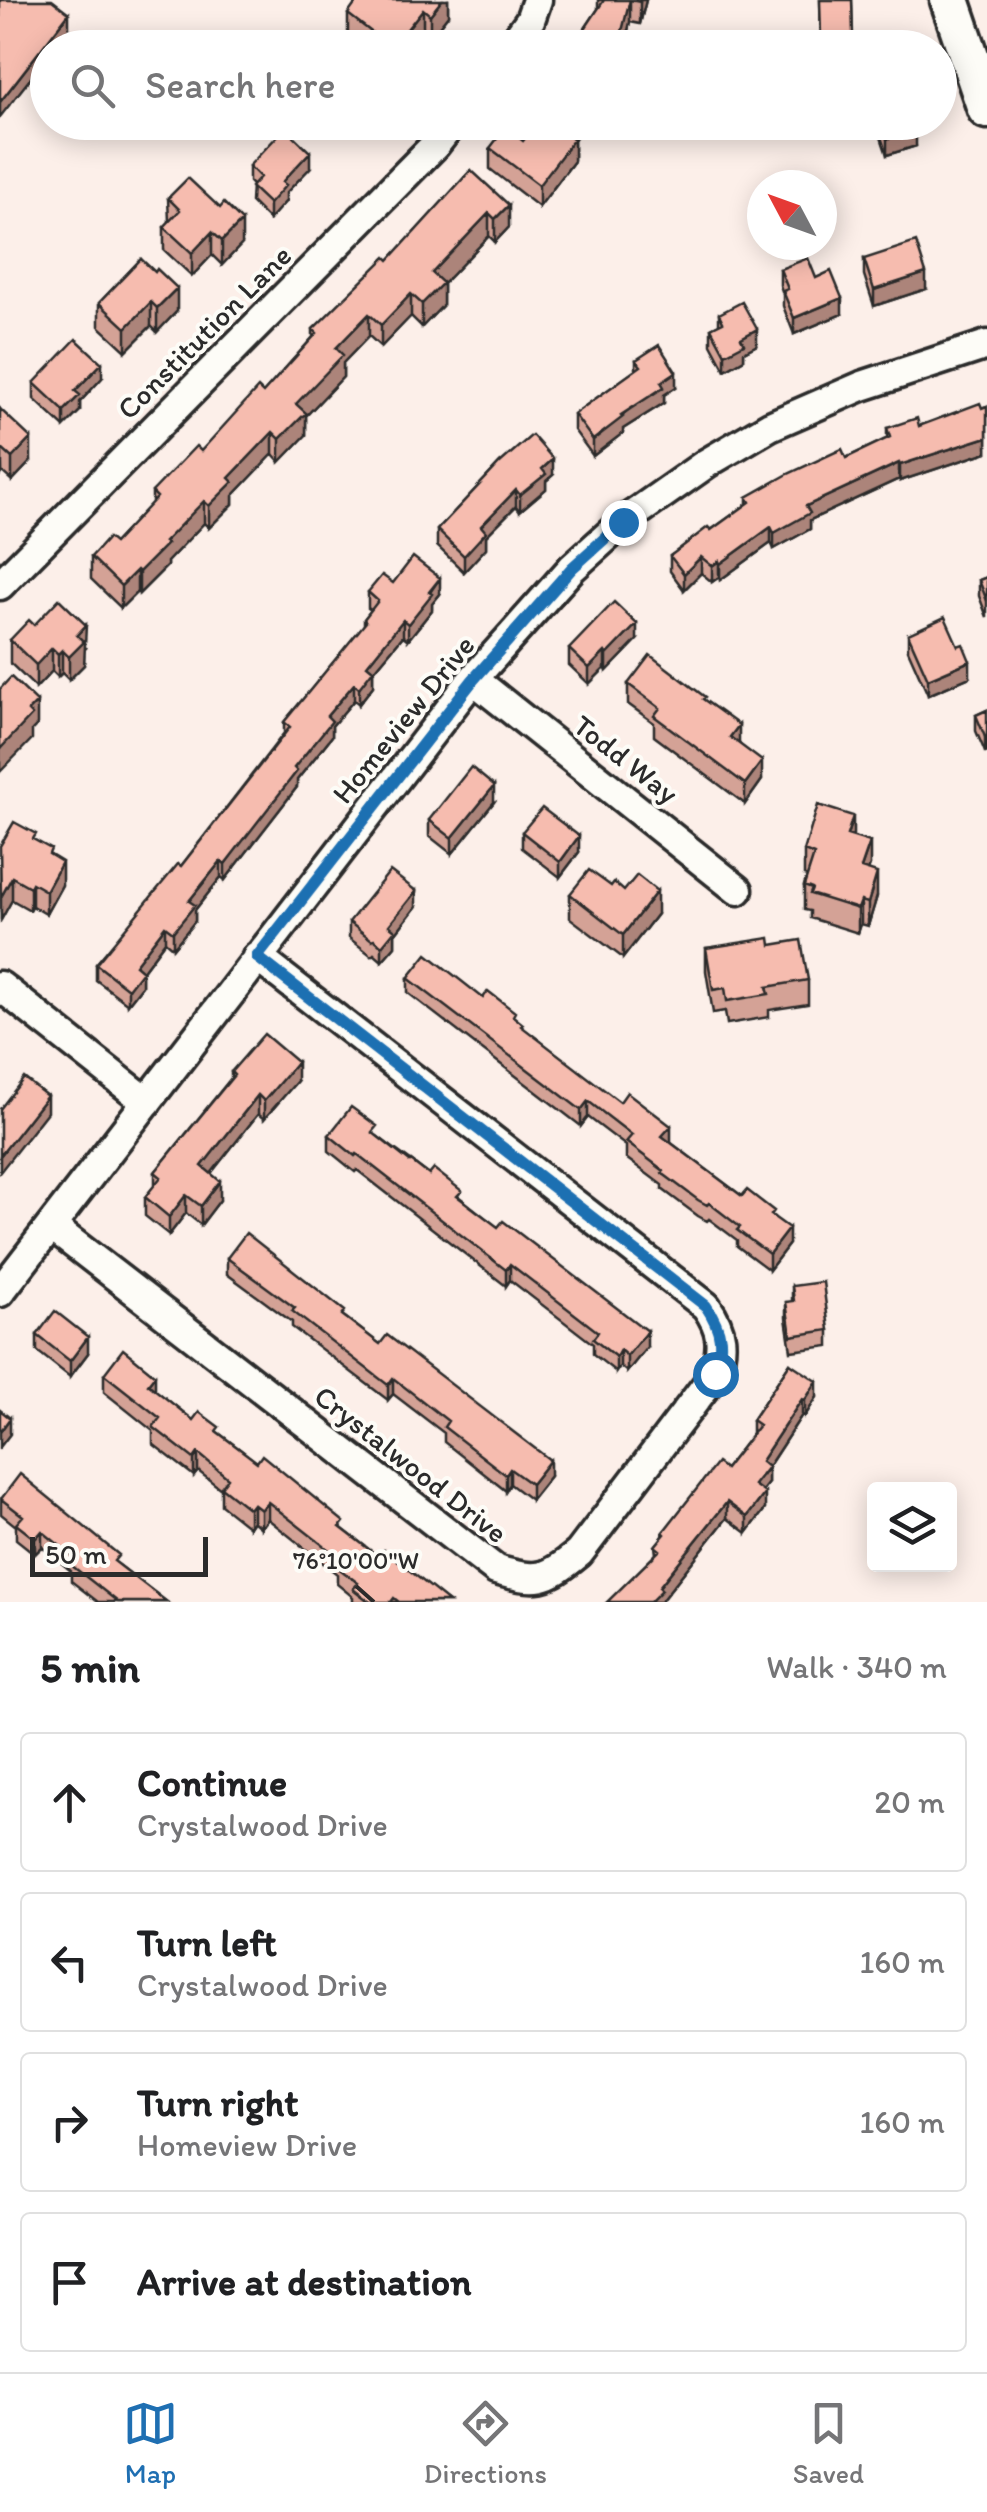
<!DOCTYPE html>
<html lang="en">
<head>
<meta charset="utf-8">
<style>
  :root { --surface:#fff; --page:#f6f6f6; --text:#202124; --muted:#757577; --line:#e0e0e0; --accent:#1f6fb2 }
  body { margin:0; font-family:Itim,sans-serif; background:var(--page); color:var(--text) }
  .controls { position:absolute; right:30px; bottom:30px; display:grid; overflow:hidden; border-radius:10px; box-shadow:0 5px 25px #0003 }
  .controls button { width:90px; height:90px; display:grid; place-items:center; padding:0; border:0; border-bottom:2px solid var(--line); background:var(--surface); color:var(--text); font:50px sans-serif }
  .compass { position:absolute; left:747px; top:170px; width:90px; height:90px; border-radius:50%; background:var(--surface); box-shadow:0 5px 25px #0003; rotate:311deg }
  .scale { position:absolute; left:30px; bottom:25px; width:178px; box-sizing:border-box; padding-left:10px; border:5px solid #2b2b2b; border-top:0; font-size:28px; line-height:35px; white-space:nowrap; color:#2b2b2b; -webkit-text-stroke:8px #fdfcf7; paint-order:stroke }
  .stop { position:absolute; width:30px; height:30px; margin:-22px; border:8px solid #1f6fb2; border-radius:50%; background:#fff }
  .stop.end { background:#1f6fb2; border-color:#fff; box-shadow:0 2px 10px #0008 }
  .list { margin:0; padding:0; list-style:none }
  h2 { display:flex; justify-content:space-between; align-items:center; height:130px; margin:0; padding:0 40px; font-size:42px }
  h2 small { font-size:32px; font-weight:400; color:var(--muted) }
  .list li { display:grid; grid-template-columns:65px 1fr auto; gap:30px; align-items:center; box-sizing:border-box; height:140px; margin:0 20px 20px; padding:0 20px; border:2px solid var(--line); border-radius:10px }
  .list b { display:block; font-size:38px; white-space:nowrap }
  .list p { margin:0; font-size:32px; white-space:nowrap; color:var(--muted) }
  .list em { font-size:32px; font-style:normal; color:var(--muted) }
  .icon { flex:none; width:55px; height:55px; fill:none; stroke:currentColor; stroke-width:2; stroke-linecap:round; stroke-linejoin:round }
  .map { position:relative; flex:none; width:987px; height:1602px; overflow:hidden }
  .search { position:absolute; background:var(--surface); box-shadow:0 5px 25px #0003; left:30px; right:30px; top:30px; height:110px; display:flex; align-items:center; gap:25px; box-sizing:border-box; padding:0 35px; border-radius:55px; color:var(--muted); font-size:38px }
  .sheet { height:770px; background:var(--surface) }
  nav { display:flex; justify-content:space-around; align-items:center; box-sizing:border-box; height:140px; border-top:2px solid var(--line); background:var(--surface); font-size:28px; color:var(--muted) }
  nav a { display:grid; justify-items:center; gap:5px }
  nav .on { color:var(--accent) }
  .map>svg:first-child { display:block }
</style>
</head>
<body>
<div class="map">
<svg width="987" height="1602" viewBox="0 0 987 1602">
  <rect width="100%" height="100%" fill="#fcefe9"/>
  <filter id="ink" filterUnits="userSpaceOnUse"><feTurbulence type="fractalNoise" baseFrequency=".01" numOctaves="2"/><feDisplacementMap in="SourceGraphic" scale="20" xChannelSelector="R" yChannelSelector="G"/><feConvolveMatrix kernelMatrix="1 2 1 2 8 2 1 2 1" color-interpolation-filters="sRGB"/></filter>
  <g filter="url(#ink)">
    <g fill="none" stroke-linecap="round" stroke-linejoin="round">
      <defs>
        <path id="street" d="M510,48L530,20L537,0
          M0,585L435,145L453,122
          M473,679L738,890
          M0,986L147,1102
          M51,1226L496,1570C538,1582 545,1581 579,1553L715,1374C724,1346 723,1330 706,1306L257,957
          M0,1292L473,679L572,568L623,522L707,463L770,426L862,386L987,345"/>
        <path id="secondary" d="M950,0L987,109"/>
      </defs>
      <use href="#street" stroke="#2b2b2b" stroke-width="35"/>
      <use href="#secondary" stroke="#2b2b2b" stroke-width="45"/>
      <use href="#street" stroke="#fdfcf7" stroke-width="28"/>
      <use href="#secondary" stroke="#fdfcf7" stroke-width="38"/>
    </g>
    <path fill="#d4a296" stroke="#2b2b2b" stroke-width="2.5" d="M448,0V15L430,38L423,32L410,48H361L348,37V14Z
      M598,0H646L640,24L630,22L624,48H572L598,9Z
      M820,0H852L853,48H821Z
      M876,122H913L916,146L887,155Z
      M574,140V161L539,207L490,169V148L523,141Z
      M249,166L310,168L286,193V201L269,220L251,202L252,185L249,182Z
      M471,170L509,227L495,242L489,236L443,284V305L422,327L411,316L381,347L369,336L343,363V377L306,416V435L280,462L273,454L233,496V504L209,528L204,523L167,562V566L139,594L137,592L121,608L91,579V557L114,543L152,503V492L201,451L263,393L313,337V329L389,260Z
      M168,198L242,244L222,265L212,255L192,276L164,250V227L169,222Z
      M141,259L177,311L157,332L151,326L126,351L99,326V303Z
      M864,259L926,289L874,306L864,275Z
      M780,269L816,278L842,314L794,334L783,306V294L780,285Z
      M719,314L757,345L744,352V359L725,370L711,344V328L719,324Z
      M636,360L676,387L664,395V403L623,429V433L593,456L574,430V414L636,370Z
      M102,378L80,402V411L64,427L34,399V383Z
      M987,406V452L900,481L899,479L810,520V529L774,549L771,543L720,580L719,577L712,582L701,573L684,590L670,571V556L711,530L747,504V497L846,458L887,439V428L919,426Z
      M0,409L31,461L12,481L2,472Z
      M500,463L553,475L546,481V489L520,511L516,506L486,536V548L464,572L437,546V530Z
      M987,577V617L979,596V580Z
      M393,583L440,594L432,604V610L408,640L403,636L373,672V686L359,704L354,700L332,726V736L297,780V787L225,880L221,877L195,910V921L173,948L165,941L142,972V986L128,1004L96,980V964L181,866L284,733V722L364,625V619L371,610L368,608V592Z
      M34,625L86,648L84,650V665L69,680L62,673L58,677L52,671L36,688L10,663V640Z
      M908,634L970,677L928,695L908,650Z
      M637,640L607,671L605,668L589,684L569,665V649Z
      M628,684L705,701L739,743L762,780L745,804L654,736V723L628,704Z
      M987,710L985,752L976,731V715Z
      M494,802L452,854L429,836V820Z
      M522,832L579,852L560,877L522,848Z
      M853,837L870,865L868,870L877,896L868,926L861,924L858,933L810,918V911L804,910V886L807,876L804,875V851Z
      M36,841L51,856L62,885L46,914L32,906L30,910L12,900L1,920L0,846Z
      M611,886L657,914L623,958L570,918V894Z
      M416,907L395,934V946L382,961L374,954L372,956L349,938V922Z
      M771,945L808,980V1004L769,1010V1017L727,1024L725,1011L713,1013L706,971V948Z
      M408,978L483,998L515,1018L523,1028L670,1142L742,1196L774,1217L789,1244L769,1270L737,1246V1240L709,1219L707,1221L698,1216L662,1189V1185L626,1158V1146L588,1117L581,1126L408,993Z
      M231,1072L297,1081L264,1119L258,1114L211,1173L220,1200L201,1225L186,1213L169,1235L145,1216V1197L155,1185V1172L231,1078Z
      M329,1135L377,1136L462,1199L647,1347L627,1372L620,1366L616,1372L593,1354V1344L510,1280L506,1286L357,1170L355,1172L329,1151Z
      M227,1258L345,1317L550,1476L531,1500L510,1484L506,1491L444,1442V1433L393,1394L388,1400L292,1327V1322L227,1274Z
      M792,1286L829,1330V1346L791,1351L786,1318V1302H792Z
      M37,1335L88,1353L70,1377L37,1351Z
      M790,1363L817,1397L805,1416L802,1415L768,1467V1483L762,1491L765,1509L747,1533L727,1518L662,1600V1602L655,1546L663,1536V1532L725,1469L752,1434V1420Z
      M104,1374L155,1390L193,1420L219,1433L379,1557L449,1602H353V1597L337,1584V1574L268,1519L261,1528L253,1521L249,1527L221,1505V1489L198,1471L194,1476L153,1444V1431L104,1392Z
      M1,1499L119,1565L167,1602H98L71,1581V1571L42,1547L35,1554L16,1539V1526L1,1514Z"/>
    <path fill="#ac847a" stroke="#2b2b2b" stroke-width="2.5" d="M442,0H448V15L430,38V15Z
      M630,0V22L624,48H616Z
      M640,0H646L640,24Z
      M423,9V32L410,48H392Z
      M69,13V29L54,48H48V56L0,117V102Z
      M571,122H586L574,140V161L539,207V185L565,132Z
      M916,130V146L887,155V139Z
      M310,152V168L286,193V201L269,220V204L282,182Z
      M509,205V227L495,242V219Z
      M489,213V236L443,284V305L422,327V304L432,273Z
      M242,221V244L222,265V241Z
      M212,232V255L192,276V253Z
      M926,273V289L874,306V290Z
      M177,288V311L157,332V308Z
      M411,294V316L381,347V325Z
      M842,298V314L794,334V318Z
      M151,302V326L126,351V328Z
      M369,314V336L343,363V377L306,416V435L280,462V439L296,404L336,348Z
      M757,329V345L744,352V359L725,370V354L741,338Z
      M102,363V378L80,402V411L64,427V411L75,391Z
      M676,372V387L664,395V403L623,429V433L593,456V440L661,382Z
      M273,432V454L233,496V504L209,528V506L229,478Z
      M987,437V452L900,481V465Z
      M31,438V461L12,481V458Z
      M2,449V472L0,475V452Z
      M553,459V475L546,481V489L520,511V495L542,469Z
      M899,463V479L810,520V529L774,549V533L806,506Z
      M516,490V506L486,536V548L464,572V556L481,526Z
      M204,501V523L167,562V566L139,594V572L164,542Z
      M771,527V543L720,580V564Z
      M701,557V573L684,590V574Z
      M719,561V577L712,582V566Z
      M137,570V592L121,608V586Z
      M440,578V594L432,604V610L408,640V624Z
      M403,620V636L373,672V686L359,704V688L367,665Z
      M637,624V640L607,671V655Z
      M86,625L84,665L69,680V657L77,635Z
      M52,648V671L36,688V665Z
      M62,650V673L58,677V654Z
      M605,652V668L589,684V668Z
      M970,661V677L928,695V679Z
      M354,684V700L332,726V736L297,780V787L225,880V864L294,768L327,716Z
      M37,702V725L32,730V739L0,772V749L28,711Z
      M739,725V745L730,737Z
      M987,736V752H985V737Z
      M762,761V780L745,804V784Z
      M494,786V802L452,854V838Z
      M853,816V839L847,835Z
      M579,836V852L560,877V862Z
      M870,842V865L861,891V868Z
      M221,861V877L195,910V921L173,948V932L189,901Z
      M62,862V885L46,914V891Z
      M877,873V896L868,926V903Z
      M12,877V900L1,920V897Z
      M32,883V906L30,910V887Z
      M416,891V907L395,934V946L382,961V946L389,925Z
      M657,891V914L623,958V935Z
      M861,901V924L858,933V909Z
      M165,926V941L142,972V986L128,1004V989L135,965Z
      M297,1062V1081L264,1119V1101Z
      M258,1095V1114L202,1185V1166Z
      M47,1096V1112L0,1172V1156Z
      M588,1101V1117L581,1126V1110Z
      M671,1126V1141L662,1152V1136Z
      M220,1181V1200L201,1225V1206Z
      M186,1195V1213L169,1235V1217Z
      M789,1228V1244L769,1270V1254Z
      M510,1264V1280L506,1286V1270Z
      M647,1331V1347L627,1372V1356Z
      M88,1337V1353L70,1377V1361Z
      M620,1350V1366L616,1372V1357Z
      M155,1375V1393L148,1384Z
      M393,1378V1394L388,1400V1385Z
      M817,1381V1397L805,1416V1400Z
      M802,1399V1415L762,1476L768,1467V1483L754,1501V1485L761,1461Z
      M10,1418V1434L0,1447V1432Z
      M198,1453V1471L194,1476V1459Z
      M550,1460V1476L531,1500V1484Z
      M510,1469V1484L506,1491V1475Z
      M765,1493V1509L747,1533V1517Z
      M268,1502V1519L261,1528V1510Z
      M727,1502V1518L662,1600V1602H650L659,1587Z
      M253,1504V1521L249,1527V1509Z
      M42,1531V1547L35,1554V1539Z"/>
    <path fill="#f6bcaf" stroke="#2b2b2b" stroke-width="2.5" d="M0,0H52L69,13L0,102Z
      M358,0H442L430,15L423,9L392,48L348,14Z
      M604,0H640V2L630,0L619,43L616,48H572Z
      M820,0H852L853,35L821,36Z
      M538,122H571L565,132L574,139L539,185L490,148L506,127L523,141Z
      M881,122H913L916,130L887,139Z
      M285,128L310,152L282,182L286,185L269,204L251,187L260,177L249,166Z
      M471,170L509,205L495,219L489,213L432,273L443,283L422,304L411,294L381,325L369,314L336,348L343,355L296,404L306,413L280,439L273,432L229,478L233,482L209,506L204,501L164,542L167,544L139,572L137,570L121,586L91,557L108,538L114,543L157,497L152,492L196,446L201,451L258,388L263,393L317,333L313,329L386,257L389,260Z
      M188,178L220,208L224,203L242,221L222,241L212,232L192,253L164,227L180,210L168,198Z
      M916,242L926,273L874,290L864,259Z
      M808,258L816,278L831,271L842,298L794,318L783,291L788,289L780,269Z
      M141,259L155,272L157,269L177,288L157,308L151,302L126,328L99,303Z
      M742,302L757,329L741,338L744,344L725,354L711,328L723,322L719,314Z
      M76,339L102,363L75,391L80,395L64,411L34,383Z
      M659,345L676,372L661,382L664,387L621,415L623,417L593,440L574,414L641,366L636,360Z
      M980,403L982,408L987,406V437L900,465L899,463L806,506L810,513L774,533L771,527L720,564L719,561L712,566L701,557L684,574L670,556L708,527L711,530L750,502L747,497L788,474L842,449L846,458L890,437L887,428L917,418L919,426Z
      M0,409L31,438L12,458L2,449L0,452Z
      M532,435L553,459L542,469L546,474L520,495L516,490L481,526L486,532L464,556L437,530L500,463Z
      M413,557L440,578L429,592L432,594L408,624L403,620L367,665L373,670L359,688L354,684L327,716L332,721L294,768L297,771L225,864L221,861L189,901L195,905L173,932L165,926L135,965L142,971L128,989L96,964L178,864L181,866L290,727L284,722L366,622L364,619L378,601L368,592L382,575L393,583Z
      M987,577V601L979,580Z
      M59,599L86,625L77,635L84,642L69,657L62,650L58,654L52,648L36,665L10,640L29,620L34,625Z
      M614,602L637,624L607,655L605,652L589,668L569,649Z
      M945,617L958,646L963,644L970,661L928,679L908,634Z
      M650,655L705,697L703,699L739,725L730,737L762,761L745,784L654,716L660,708L628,684Z
      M11,677L37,702L28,711L32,715L0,749V689Z
      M987,710V736L985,737L976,715Z
      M471,767L494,786L452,838L429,820Z
      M818,805L853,816L847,835L870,842L861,868L877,873L868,903L861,901L858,909L810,894L812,889L804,886L814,855L804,851Z
      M542,808L579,836L560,862L522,832Z
      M14,822L36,834L33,839L51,849L49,854L62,862L46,891L32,883L30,887L12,877L1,897L0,846Z
      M589,870L611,886L614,882L624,891L637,875L657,891L623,935L570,894Z
      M390,871L416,891L389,925L395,930L382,946L374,939L372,940L349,922Z
      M770,938L771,945L801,940L808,980L767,987L769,994L727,1001L725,988L713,990L706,948Z
      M427,954L483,998L488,991L515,1012L513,1016L523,1024L521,1026L620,1102L627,1092L671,1126L662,1136L742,1196L747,1190L774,1211L771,1215L789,1228L769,1254L737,1230L740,1227L709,1203L707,1205L698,1200L662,1173L664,1171L626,1142L632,1135L588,1101L581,1110L408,978Z
      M264,1034L297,1062L264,1101L258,1095L202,1166L220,1181L201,1206L186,1195L169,1217L145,1197L161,1177L155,1172L234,1075L231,1072Z
      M24,1078L47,1096L0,1156V1109Z
      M351,1107L377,1126L372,1132L410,1162L411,1161L429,1175L434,1169L462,1191L457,1196L498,1227L503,1221L647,1331L627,1356L620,1350L616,1357L593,1339L598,1332L510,1264L506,1270L357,1154L355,1156L329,1135Z
      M246,1233L345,1311L342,1315L380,1344L387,1335L550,1460L531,1484L510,1469L506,1475L444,1427L448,1421L393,1378L388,1385L292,1311L295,1308L227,1258Z
      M823,1282L829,1330L791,1336L786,1302L794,1301L792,1286Z
      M55,1311L88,1337L70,1361L37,1335Z
      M123,1349L155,1375L148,1384L193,1420L199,1412L219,1427L216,1431L257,1462L262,1455L344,1522L340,1527L379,1557L384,1550L449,1602H399L394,1598L391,1602H370L353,1589L358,1583L337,1567L342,1560L268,1502L261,1510L253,1504L249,1509L221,1487L228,1478L198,1453L194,1459L153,1427L160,1418L104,1374Z
      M790,1363L817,1381L805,1400L802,1399L761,1461L768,1467L754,1485L765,1493L747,1517L727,1502L659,1587L662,1590L650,1602H607L660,1550L655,1546L665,1534L663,1532L717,1463L725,1469L759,1425L752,1420Z
      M0,1410L10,1418L0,1432Z
      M20,1474L119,1555L114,1561L167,1602H118L71,1565L76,1559L42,1531L35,1539L16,1524L23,1516L1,1499Z"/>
  </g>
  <g fill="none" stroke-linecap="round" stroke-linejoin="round" filter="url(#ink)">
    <path stroke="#1f6fb2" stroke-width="12" d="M623,522L572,568L473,680L257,957L706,1306C723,1331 723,1346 715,1374"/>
  </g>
  <path fill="none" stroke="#2b2b2b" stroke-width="4" d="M356,1586L374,1602"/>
  <g text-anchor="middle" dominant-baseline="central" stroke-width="8" stroke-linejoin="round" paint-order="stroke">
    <g font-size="30" fill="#2b2b2b" stroke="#fdfcf7">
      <text transform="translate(204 332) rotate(-45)">Constitution Lane</text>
      <text transform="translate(403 719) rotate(-51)">Homeview Drive</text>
      <text transform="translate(626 759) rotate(38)">Todd Way</text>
      <text transform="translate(411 1464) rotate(38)">Crystalwood Drive</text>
    </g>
  </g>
  <g font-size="25" text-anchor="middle" fill="#2b2b2b" stroke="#fdfcf7" stroke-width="8" stroke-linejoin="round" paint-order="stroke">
    <text x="356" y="1569">76°10'00"W</text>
  </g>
</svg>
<div class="controls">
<button><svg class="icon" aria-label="layers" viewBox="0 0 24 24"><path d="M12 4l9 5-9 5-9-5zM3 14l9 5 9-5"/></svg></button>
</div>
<svg class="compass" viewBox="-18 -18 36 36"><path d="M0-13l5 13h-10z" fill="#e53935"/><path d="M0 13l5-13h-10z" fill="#757577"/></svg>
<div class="scale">50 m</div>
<div class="stop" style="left:715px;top:1374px"></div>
<div class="stop end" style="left:623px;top:522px"></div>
<div class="search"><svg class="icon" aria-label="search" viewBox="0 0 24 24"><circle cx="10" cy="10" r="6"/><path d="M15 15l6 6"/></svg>Search here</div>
</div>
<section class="sheet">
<h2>5 min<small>Walk · 340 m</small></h2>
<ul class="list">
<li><svg class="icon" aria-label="ahead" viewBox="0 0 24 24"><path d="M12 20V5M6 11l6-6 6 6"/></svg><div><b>Continue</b><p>Crystalwood Drive</p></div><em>20 m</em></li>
<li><svg class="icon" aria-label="left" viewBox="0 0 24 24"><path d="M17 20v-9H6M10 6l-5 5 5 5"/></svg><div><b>Turn left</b><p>Crystalwood Drive</p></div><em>160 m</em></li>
<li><svg class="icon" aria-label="right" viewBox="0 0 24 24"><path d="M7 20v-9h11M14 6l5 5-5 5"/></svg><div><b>Turn right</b><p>Homeview Drive</p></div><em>160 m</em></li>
<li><svg class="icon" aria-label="arrive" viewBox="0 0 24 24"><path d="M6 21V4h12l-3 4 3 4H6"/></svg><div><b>Arrive at destination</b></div></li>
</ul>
</section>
<nav>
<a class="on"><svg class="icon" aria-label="map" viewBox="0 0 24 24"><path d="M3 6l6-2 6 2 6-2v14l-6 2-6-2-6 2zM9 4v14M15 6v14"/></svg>Map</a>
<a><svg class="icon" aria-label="directions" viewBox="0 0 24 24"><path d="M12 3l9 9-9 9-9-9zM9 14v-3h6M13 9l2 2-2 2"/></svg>Directions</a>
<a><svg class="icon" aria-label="saved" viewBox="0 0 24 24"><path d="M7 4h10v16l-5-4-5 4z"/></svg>Saved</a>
</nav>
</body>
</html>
